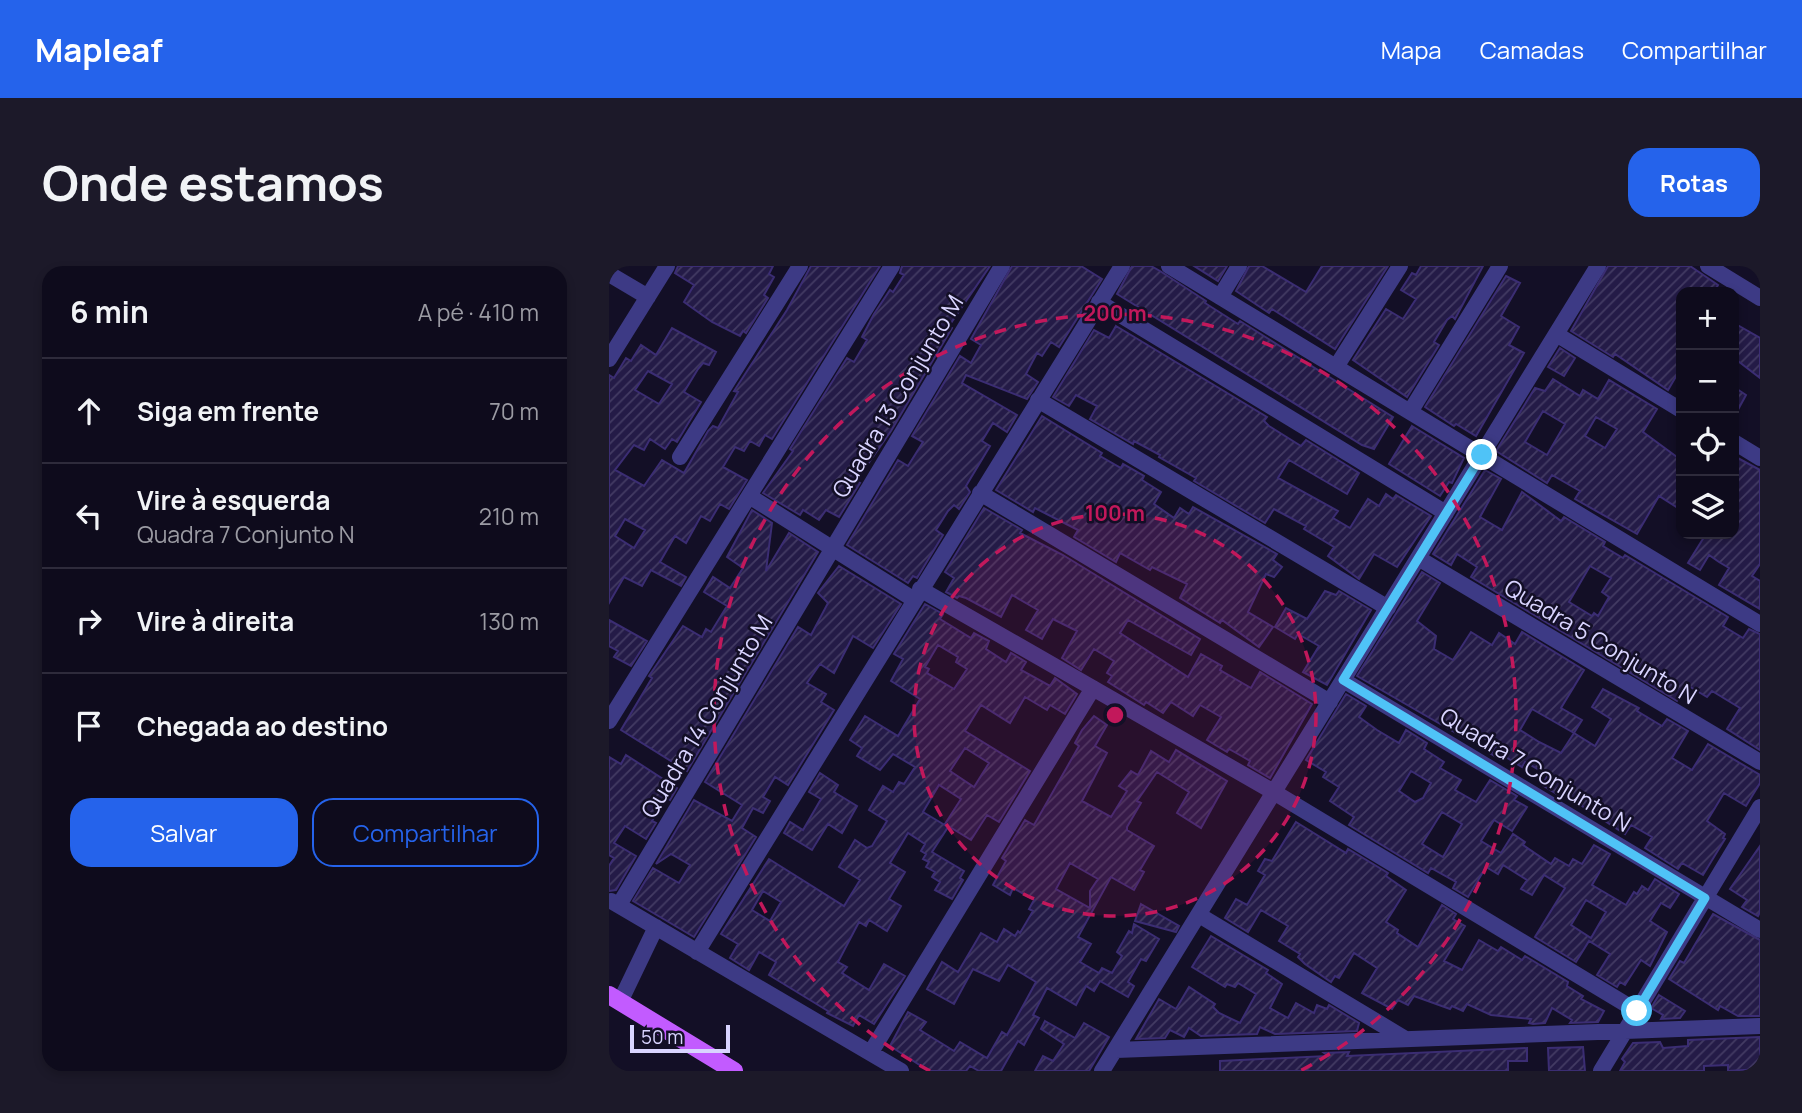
<!DOCTYPE html>
<html lang="pt">
<head>
<meta charset="utf-8">
<style>
  :root { --surface:#0e0b1c; --page:#1c1929; --text:#f1f3f6; --muted:#9b9ba3; --line:#2e2b3b; --accent:#2563eb }
  body { margin:0; font-family:Manrope,sans-serif; background:var(--page); color:var(--text) }
  .controls { position:absolute; right:21px; top:21px; display:grid; overflow:hidden; border-radius:14px; box-shadow:0 4px 10px #0003 }
  .controls button { width:63px; height:63px; display:grid; place-items:center; padding:0; border:0; border-bottom:2px solid var(--line); background:var(--surface); color:var(--text); font:35px sans-serif }
  .scale { position:absolute; left:21px; bottom:18px; width:100px; box-sizing:border-box; padding-left:7px; border:4px solid #d9d4ff; border-top:0; font-size:19px; line-height:24px; white-space:nowrap; color:#d9d4ff; -webkit-text-stroke:5px #130f26; paint-order:stroke }
  .stop { position:absolute; width:21px; height:21px; margin:-16px; border:5px solid #4fc3f7; border-radius:50%; background:#fff }
  .stop.end { background:#4fc3f7; border-color:#fff; box-shadow:0 2px 7px #0008 }
  .list { margin:0; padding:0; list-style:none }
  h2 { display:flex; justify-content:space-between; align-items:center; height:91px; margin:0; padding:0 28px; font-size:30px }
  h2 small { font-size:23px; font-weight:400; color:var(--muted) }
  .list li { display:grid; grid-template-columns:46px 1fr auto; gap:21px; align-items:center; box-sizing:border-box; height:105px; padding:0 28px; border-top:2px solid var(--line) }
  .list b { display:block; font-size:26px; white-space:nowrap }
  .list p { margin:0; font-size:23px; white-space:nowrap; color:var(--muted) }
  .list em { font-size:23px; font-style:normal; color:var(--muted) }
  .actions { display:flex; gap:14px; padding:21px 28px }
  .actions a { flex:1; padding:16px 0; border:2px solid var(--accent); border-radius:21px; text-align:center; font-size:24px; color:var(--accent) }
  .actions .main { background:var(--accent); color:#fff }
  .icon { flex:none; width:38px; height:38px; fill:none; stroke:currentColor; stroke-width:2; stroke-linecap:round; stroke-linejoin:round }
  .map { position:relative; flex:none; width:1151px; height:805px; overflow:hidden; border-radius:21px }
  header { display:flex; align-items:center; gap:42px; box-sizing:border-box; height:98px; padding:0 35px; background:var(--accent); color:#fff }
  header strong { font-size:33px }
  nav { display:flex; gap:38px; margin-inline-start:auto; font-size:24px }
  .intro { display:flex; align-items:center; justify-content:space-between; box-sizing:border-box; height:168px; padding:0 42px }
  h1 { margin:0; font-size:49px }
  .button { padding:18px 32px; border-radius:21px; background:var(--accent); color:#fff; font-size:24px; font-weight:700 }
  main { display:flex; gap:42px; padding:0 42px }
  aside { flex:1; background:var(--surface); border-radius:21px; box-shadow:0 4px 10px #0003 }
  .map>svg:first-child { display:block }
</style>
</head>
<body>
<header>
<strong>Mapleaf</strong>
<nav><a>Mapa</a><a>Camadas</a><a>Compartilhar</a></nav>
</header>
<div class="intro"><h1>Onde estamos</h1><a class="button">Rotas</a></div>
<main>
<aside>
<h2>6 min<small>A pé · 410 m</small></h2>
<ul class="list">
<li><svg class="icon" aria-label="ahead" viewBox="0 0 24 24"><path d="M12 20V5M6 11l6-6 6 6"/></svg><div><b>Siga em frente</b></div><em>70 m</em></li>
<li><svg class="icon" aria-label="left" viewBox="0 0 24 24"><path d="M17 20v-9H6M10 6l-5 5 5 5"/></svg><div><b>Vire à esquerda</b><p>Quadra 7 Conjunto N</p></div><em>210 m</em></li>
<li><svg class="icon" aria-label="right" viewBox="0 0 24 24"><path d="M7 20v-9h11M14 6l5 5-5 5"/></svg><div><b>Vire à direita</b></div><em>130 m</em></li>
<li><svg class="icon" aria-label="arrive" viewBox="0 0 24 24"><path d="M6 21V4h12l-3 4 3 4H6"/></svg><div><b>Chegada ao destino</b></div></li>
</ul>
<div class="actions"><a class="main">Salvar</a><a>Compartilhar</a></div>
</aside>
<div class="map">
<svg width="1151" height="805" viewBox="0 0 1151 805">
  <defs>
    <pattern id="building-hatch" width="6" height="6" patternUnits="userSpaceOnUse" patternTransform="scale(1.75)"><rect width="6" height="6" fill="#241b47"/><path d="M-1 1l2-2M0 6l6-6M5 7l2-2" fill="none" stroke="#433b63"/></pattern>
  </defs>
  <rect width="100%" height="100%" fill="#130f26"/>
  <path fill="url(#building-hatch)" stroke="#3b2d73" stroke-width="2" fill-rule="evenodd" d="M69,0H164L160,8L165,11L155,29L159,32L137,67L134,65L131,70L103,56L75,36L85,19L66,7Z
    M202,0H271L163,173L156,169L150,180L141,175L135,185L126,181L114,201L138,214L120,243L111,238L101,255L92,250L77,277L66,270L51,296L77,311L72,320L42,304L33,320L15,311L0,337V109L5,112L17,92L22,95L32,79L47,89L63,62L107,86L100,99L94,97L89,103L75,126L92,136L68,176L63,173L56,183L41,173L35,184L25,179L6,204L35,220L53,194L75,207L99,165L104,160L109,162L129,126L125,125L178,44ZM39,105L63,118L50,138L26,124ZM16,253L36,264L25,282L6,270Z
    M293,0H381L340,60L343,62L282,165L247,215L251,217L230,251L217,244L210,254L194,244L191,249L154,227L184,185L181,183L238,92L245,96L258,74L253,71L265,48L281,24L284,26L295,9L291,7Z
    M403,0H472L493,13L450,81L442,76L433,90L428,87L417,108L429,116L418,133L357,109L353,117L408,149L398,166L384,157L373,175L381,180L357,220L361,226L350,243L345,239L339,245L327,264L334,269L308,312L304,310L299,317L238,279L289,194L299,200L314,176L303,170L351,90L362,97L372,79L362,73Z
    M523,0H542L551,5L597,35L596,37L629,58L631,55L784,151L765,183L753,179L508,28Z
    M585,0H618L609,15Z
    M640,0H653L697,26L713,0H779L726,83L663,43L660,47L627,25Z
    M812,0H874L846,53L843,50L838,54L825,76L830,79L798,131L744,94L777,43L794,53L807,33L792,24L803,7L807,9Z
    M999,0H1081L1109,19L1105,26H1072V102L1059,124L1006,88L1004,91L962,65Z
    M897,10L911,17L892,50L910,61L900,79L915,87L867,170L847,158L845,160L816,141Z
    M1125,57L1151,72V112L1125,92Z
    M507,60L658,151L655,155L660,160L692,180L697,174L750,207L738,228L680,194L669,212L729,245L724,252L741,262L759,233L770,240L777,228L784,233L787,229L822,250L788,301L765,288L750,313L719,290L725,281L695,263L697,260L665,243L656,257L585,215L587,212L550,191L551,189L525,175L524,178L481,153L488,140L467,129L460,140L444,131L485,64L500,72Z
    M951,82L966,92L955,110L939,101Z
    M944,113L971,130L974,124L989,133L1000,114L1048,143L1034,166L1072,194V244L1050,230L1028,268L966,233L971,225L943,209L938,217L887,185L926,122L936,125ZM934,145L956,158L938,189L916,176ZM987,151L1008,163L996,182L976,170Z
    M1125,121L1137,129L1125,151Z
    M433,150L493,187L491,190L512,202L514,198L535,210L533,214L552,226L545,238L565,252L571,242L580,248L584,241L668,288L664,294L673,301L665,311L657,308L639,346L664,361L650,381L613,354L611,357L571,332L578,318L543,301L541,304L511,287L507,296L465,271L469,264L426,242L424,246L387,224Z
    M803,160L855,192L843,217L840,216L831,230L780,198Z
    M1125,190L1151,204V298L1143,310L1151,315V343L1110,319L1120,302L1110,296L1100,289L1091,304L1079,297L1097,268H1125Z
    M876,204L892,213L871,251L893,264L913,226L952,255L955,251L996,276L994,280L1014,292L1016,289L1119,351L1114,360L1134,372L1140,363L1151,368V484L1118,463L1131,442L1103,425L1098,431L1078,419L1068,435L862,311L868,301L848,288L842,299L824,288ZM981,300L1002,312L993,326L1000,331L989,350L985,347L983,350L960,336Z
    M375,242L413,264L411,267L454,289L591,373L582,389L519,354L511,367L579,411L592,388L613,400L611,404L642,422L651,406L703,438L661,512L639,499L641,495L629,488L620,483L618,486L598,474L612,451L591,439L584,450L562,436L554,447L537,436L535,439L499,416L503,410L498,407L505,395L485,383L472,404L453,392L468,365L444,353L433,373L417,364L429,344L403,329L392,351L357,332L350,330L348,332L337,326L345,312L336,306Z
    M143,244L163,257L157,305L180,267L209,286L78,505L12,464L43,412L40,410L74,360L93,371L97,363L102,366L118,340L95,326L104,311L121,322L134,302L118,291Z
    M230,300L292,338L264,382L244,370L225,407L211,398L198,417L217,428L212,436L225,444L179,519L166,511L154,531L161,535L154,547L144,542L133,562L147,571L85,671L24,635L44,602L70,617L81,599L62,588L47,598L85,534L123,555L133,539L96,516L189,361L202,369L219,337L209,327Z
    M813,306L831,317L808,355L827,370L825,383L844,394L862,366L883,379L890,367L906,378L913,366L975,404L952,442L973,454L965,467L923,443L911,464L930,476L952,487L965,467L986,480L1002,453L983,441L994,423L1030,442L1028,445L1053,460L1058,453L1079,465L1063,492L1083,504L1099,478L1151,509V517L1137,540L1115,527L1098,555L1116,568L1114,572L1116,573L1094,609L1073,597L1069,603L1036,582L1043,571L1022,559L1016,568L956,529L954,532L933,519L939,509L916,496L913,501L895,490L892,494L882,488L887,479L864,466L859,474L748,410Z
    M716,325L727,329L730,325L762,344L718,419L694,406L710,380L689,368L686,373L666,361L677,342L698,353Z
    M316,338L334,348L331,353L362,372L365,367L380,375L377,383L397,396L402,387L417,396L412,404L441,420L446,412L468,428L456,448L441,439L438,444L416,431L401,457L372,439L356,465L421,505L390,556L378,549L362,574L336,558L352,533L330,519L314,546L339,561L323,586L355,605L351,612L354,614L343,633L326,624L331,616L323,611L326,606L317,601L320,596L314,593L317,588L312,585L316,578L299,567L281,597L296,606L280,633L292,640L278,665L260,654L257,660L250,656L229,696L238,701L233,707L260,724L275,698L296,710L265,758L250,749L244,760L218,747L219,745L160,709L167,696L150,686L140,704L121,692L129,678L112,668L160,593L235,640L251,614L230,601L246,574L258,582L263,580L278,555L260,544L274,520L284,526L290,516L295,518L306,501L284,488L271,504L248,490L253,482L241,474L256,450L289,470L311,433L282,415L294,393L285,388ZM329,379L349,391L347,396L358,403L345,423L318,407L320,403L316,401ZM356,482L380,497L365,521L341,505ZM154,625L172,636L161,655L143,644Z
    M0,354L38,375L22,400L5,391L9,385L0,380Z
    M737,428L757,440L750,451L768,464L790,477L797,464L818,477L815,483L835,496L831,502L852,514L846,524L867,536L881,514L908,530L905,534L918,541L903,565L885,554L872,575L892,587L904,568L916,576L914,579L942,598L946,592L960,600L964,593L973,598L985,579L1001,588L983,619L1017,639L1025,626L1028,628L1033,620L1039,624L1046,613L1070,628L1061,642L1052,637L1041,655L1058,666L1041,700L1032,694L1016,719L1011,716L1008,721L988,709L1001,688L980,675L967,696L926,671L956,622L935,609L923,629L912,623L918,614L894,599L889,608L877,601L859,631L844,622L847,616L822,602L819,607L740,559L745,551L721,535L730,521L714,511L717,506L697,494ZM802,505L822,517L814,532L806,536L790,525ZM833,546L853,558L834,591L813,578ZM977,634L997,646L982,672L962,659Z
    M485,450L498,459L486,480L498,487L473,535L502,551L518,525L510,520L522,505L529,509L542,485L560,496L567,484L618,515L592,562L568,547L580,526L548,506L528,535L532,537L518,561V564L545,580L531,604L535,606L525,624L502,611L469,671L482,678L471,696L490,707L493,702L503,707L513,690L508,686L520,665L523,667L525,658L550,673L537,695L532,693L519,716L525,720L519,731L491,715L485,725L477,720L467,739L438,722L424,749L430,752L423,764L415,779L409,775L392,805H370L361,800L357,805H320L281,780L299,746L317,756L311,764L345,785L351,776L378,792L393,766L398,769L427,716L399,699L390,715L364,703L345,738L318,723L333,696L349,706L372,667L388,676L395,663L406,670L409,665L411,667L424,645L420,643L425,634L404,622L401,629L384,619L397,595L393,592L416,554L425,559L470,480L466,477L473,464ZM461,597L489,613L481,625V642L447,623Z
    M17,489L68,522L61,534L57,532L43,555L47,557L37,573L16,560L5,577L27,590L7,624L0,625V600L5,592L0,589V491L12,498Z
    M211,507L229,519L225,526L248,540L233,567L219,558L203,584L175,567L181,556L194,564L212,533L200,526Z
    M687,556L737,587L739,583L779,607L777,610L797,624L777,656L789,664L788,667L809,681L833,639L847,648L844,653L856,660L835,695L853,704L870,674L889,685L892,681L913,694L916,690L959,716L958,720L974,730L972,733L995,745L989,756L961,757L963,754L943,742L936,757L924,758L920,757L922,753L882,749L858,738L854,745L843,740L841,743L805,730L799,739L789,734L783,743L753,727L768,702L745,687L730,712L726,710L722,716L696,698L689,691L691,688L670,675L679,660L652,644L639,666L616,652L627,633L638,639L656,609L649,605L656,593L663,595Z
    M1151,580V646L1149,650L1133,641L1138,634L1121,623Z
    M532,638L570,660L567,666L526,655Z
    M1104,648L1151,674V750H1129L1111,740L1109,744L1060,713L1071,695L1075,697Z
    M602,670L659,704L657,707L673,718L661,742L679,752L687,737L705,747L708,739L718,743L720,739L750,757L748,765L666,768L651,761L648,768L592,770L580,762L575,771L561,764L556,772L527,773L550,733L567,743L580,721L606,738L604,741L610,747L631,757L647,728L629,717L626,721L618,718L616,721L583,701Z
    M1050,729L1076,745L1071,752L1052,753L1054,749L1042,742Z
    M436,755L466,772L475,757L500,771L480,805H426L434,790L444,795L455,778L432,763Z
    M1151,771V803L1119,805V799L1095,800V805H1011L1016,796L1013,793L1024,777L1051,776L1054,782L1079,780V774Z
    M974,781L976,805H940L939,782Z
    M918,782V795H899V805H611V795L719,790L715,787L740,786L738,790Z"/>
  <g fill="none" stroke-linecap="round" stroke-linejoin="round">
    <path stroke="#3d3a85" stroke-width="16" d="M560,0L1151,358
      M1099,0L1151,32
      M0,8L39,31
      M611,31L630,0
      M490,36L837,247
      M947,68L1072,144
      M0,93L58,0
      M727,101L791,0
      M429,134L779,342
      M801,146L891,0
      M1125,176L1151,192
      M71,191L191,0
      M371,227L721,436
      M140,230L304,333
      M809,292L1151,496
      M311,323L663,525L1028,745
      M734,414L1151,664
      M0,455L283,0
      M2,635L292,805
      M10,639L393,0
      M590,649L795,772
      M88,686L513,0
      M11,736L47,661
      M507,784L1151,760
      M262,786L484,422
      M493,805L989,0
      M992,805L1151,541"/>
    <path stroke="#c25bff" stroke-width="18" d="M0,729L125,805"/>
  </g>
  <g fill="none" stroke-linecap="round" stroke-linejoin="round">
    <path stroke="#4fc3f7" stroke-width="9" d="M873,189L734,414L1096,632L1028,745"/>
  </g>
  <circle cx="506" cy="449" r="201" fill="#c2185b" fill-opacity=".12"/>
  <g fill="none" stroke="#c2185b" stroke-width="3.5" stroke-dasharray="12 9">
    <circle cx="506" cy="449" r="201"/>
    <path d="M321 805A401 401 0 1 1 691 805"/>
  </g>
  <g text-anchor="middle" dominant-baseline="central" stroke-width="5" stroke-linejoin="round" paint-order="stroke">
    <g font-size="23" fill="#d9d4ff" stroke="#130f26">
      <text transform="translate(288 130) rotate(-59)">Quadra 13 Conjunto M</text>
      <text transform="translate(992 375) rotate(31)">Quadra 5 Conjunto N</text>
      <text transform="translate(97 450) rotate(-59)">Quadra 14 Conjunto M</text>
      <text transform="translate(927 503) rotate(31)">Quadra 7 Conjunto N</text>
    </g>
  </g>
  <circle cx="506" cy="449" r="10" fill="#c2185b" stroke="#130f26" stroke-width="3.5"/>
  <g font-size="21" text-anchor="middle" font-weight="bold" fill="#c2185b" stroke="#130f26" stroke-width="5" stroke-linejoin="round" paint-order="stroke">
    <text x="506" y="55">200 m</text>
    <text x="506" y="255">100 m</text>
  </g>
</svg>
<div class="controls">
<button>+</button>
<button>−</button>
<button><svg class="icon" aria-label="locate" viewBox="0 0 24 24"><circle cx="12" cy="12" r="6"/><path d="M12 2v4M12 18v4M2 12h4M18 12h4"/></svg></button>
<button><svg class="icon" aria-label="layers" viewBox="0 0 24 24"><path d="M12 4l9 5-9 5-9-5zM3 14l9 5 9-5"/></svg></button>
</div>
<div class="scale">50 m</div>
<div class="stop" style="left:1028px;top:745px"></div>
<div class="stop end" style="left:873px;top:189px"></div>
</div>
</main>
</body>
</html>
